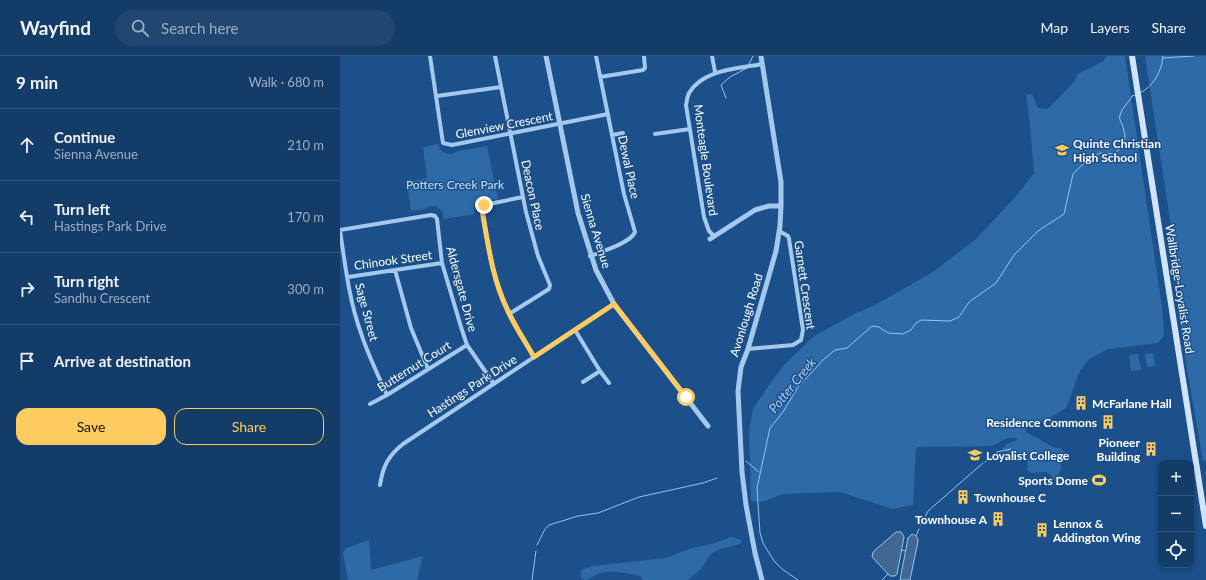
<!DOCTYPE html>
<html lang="en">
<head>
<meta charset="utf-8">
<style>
  :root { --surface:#143c68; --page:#214771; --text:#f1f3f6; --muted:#9dadc0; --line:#33567c; --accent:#fecb61 }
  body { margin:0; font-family:Lato,sans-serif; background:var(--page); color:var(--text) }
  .controls { position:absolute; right:12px; bottom:12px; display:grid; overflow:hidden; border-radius:8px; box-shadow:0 2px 6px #0003 }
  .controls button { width:36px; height:36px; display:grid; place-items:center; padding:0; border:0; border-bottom:1px solid var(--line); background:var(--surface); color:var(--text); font:20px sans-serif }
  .stop { position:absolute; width:12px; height:12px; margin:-9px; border:3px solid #fecb61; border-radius:50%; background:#fff }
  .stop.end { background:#fecb61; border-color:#fff; box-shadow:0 1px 4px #0008 }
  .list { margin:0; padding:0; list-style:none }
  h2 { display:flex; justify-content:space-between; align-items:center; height:52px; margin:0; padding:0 16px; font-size:17px }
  h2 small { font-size:13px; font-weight:400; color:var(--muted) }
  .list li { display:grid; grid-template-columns:26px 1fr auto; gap:12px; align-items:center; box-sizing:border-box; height:72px; padding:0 16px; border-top:1px solid var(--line) }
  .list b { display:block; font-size:15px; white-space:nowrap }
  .list p { margin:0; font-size:13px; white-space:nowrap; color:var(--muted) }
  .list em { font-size:13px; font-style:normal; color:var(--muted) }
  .actions { display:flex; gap:8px; padding:12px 16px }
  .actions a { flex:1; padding:9px 0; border:1px solid var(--accent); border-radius:12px; text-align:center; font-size:14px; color:var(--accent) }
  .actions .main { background:var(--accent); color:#111 }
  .icon { flex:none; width:22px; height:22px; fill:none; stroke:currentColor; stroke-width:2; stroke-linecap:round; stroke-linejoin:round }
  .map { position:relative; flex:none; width:866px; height:524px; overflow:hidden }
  header { display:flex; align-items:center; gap:24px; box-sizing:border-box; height:56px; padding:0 20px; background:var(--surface); border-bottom:1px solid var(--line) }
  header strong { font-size:19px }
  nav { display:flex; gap:22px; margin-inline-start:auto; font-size:14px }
  .search { width:280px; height:36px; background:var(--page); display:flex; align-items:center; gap:10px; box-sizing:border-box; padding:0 14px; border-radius:22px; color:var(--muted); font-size:15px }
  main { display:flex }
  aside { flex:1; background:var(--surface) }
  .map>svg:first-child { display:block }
</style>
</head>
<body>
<header>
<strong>Wayfind</strong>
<div class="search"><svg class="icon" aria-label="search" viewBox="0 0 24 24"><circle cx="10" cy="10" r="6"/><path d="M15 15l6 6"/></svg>Search here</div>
<nav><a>Map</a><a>Layers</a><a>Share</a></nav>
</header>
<main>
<aside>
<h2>9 min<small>Walk · 680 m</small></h2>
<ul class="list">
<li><svg class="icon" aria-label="ahead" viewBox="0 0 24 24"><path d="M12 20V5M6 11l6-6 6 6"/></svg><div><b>Continue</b><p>Sienna Avenue</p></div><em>210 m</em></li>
<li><svg class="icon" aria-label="left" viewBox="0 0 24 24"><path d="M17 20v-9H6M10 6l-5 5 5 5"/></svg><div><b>Turn left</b><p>Hastings Park Drive</p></div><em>170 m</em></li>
<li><svg class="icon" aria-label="right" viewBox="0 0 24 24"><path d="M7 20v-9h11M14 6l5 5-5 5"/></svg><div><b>Turn right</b><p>Sandhu Crescent</p></div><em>300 m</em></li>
<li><svg class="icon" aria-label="arrive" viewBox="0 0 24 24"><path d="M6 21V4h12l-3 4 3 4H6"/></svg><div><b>Arrive at destination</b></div></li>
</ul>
<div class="actions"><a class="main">Save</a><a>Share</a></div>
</aside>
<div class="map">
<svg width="866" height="524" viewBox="0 0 866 524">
  <rect width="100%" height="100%" fill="#1b508a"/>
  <path fill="#2e6aa8" d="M766,0H785L823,258L824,280L818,287L768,293L749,303L740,315L726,352L705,365L694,366L687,368L686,376L715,392H720L725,397L721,407V414L715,424H712L711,419L706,416L691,417L687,414L688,399L677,397H669L662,393L667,388L677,384V382H667L652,390L579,391L576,392L573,449L552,453L500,436L443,438L422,446L411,445L409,375L413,353L429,329L444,309L473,281L512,259L535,249L593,216L636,183L677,139L694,117L690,69L686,39L692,38L698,52L708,53L734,26L738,18L764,5Z
    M805,0H866V404L863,405L843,290L840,257L844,256Z
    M98,88C101,98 110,101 118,95L147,90L158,143C148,145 131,139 135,158L104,163C104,156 99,149 91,150C86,151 90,151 85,153C81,154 76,154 71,155L67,126L87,122L83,91Z
    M813,297L815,310L807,311L805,298Z
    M798,298L801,314L791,315L789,299Z
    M391,481L402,484L400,488L380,493L371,498L361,513L348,524H303L300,520C286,517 272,513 258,518C253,520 249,524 244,524L241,521L240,515L251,510L326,502L352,492L372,488Z
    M29,484L31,514L83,500L77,524H8L3,497L6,492Z"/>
  <path fill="#416892" stroke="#97c4ef" d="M556,476H561L564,481L557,518L555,520H550L532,501L533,496Z
    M572,478C576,479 578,481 578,485L570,524H560L568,482Z"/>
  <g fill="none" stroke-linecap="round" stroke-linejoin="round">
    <path stroke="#97c4ef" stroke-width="1" d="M823,2L854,0
      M409,8L413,0
      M800,37C813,31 822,15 823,0
      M386,42L381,29L390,21L407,12
      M406,405L419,416
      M645,406L657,396L671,393
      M581,469L588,455L643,407
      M576,480L579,473
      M197,489L205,473L209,469L238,460L258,457L299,441L363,427L377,422
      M562,494L565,495
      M192,524L196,495
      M458,524L442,513L434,505L423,487L420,477L417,432L430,372L443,356L458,331L484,303L495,294L507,292L532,270L539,271L548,277L563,278L571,274L576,267L581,264L610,265L619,261L629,246L656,227L674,199L698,175L724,158L733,118L746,105L760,97L774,98C786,88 787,83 782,68C780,65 779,62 780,59C782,52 789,46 792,40L795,39
      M542,524L548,518"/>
    <path stroke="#a5c8ed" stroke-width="4" d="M90,0L103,87L112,89L268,58
      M155,0L186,156L198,200L210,229L209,233L169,258
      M372,0L375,16
      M260,21L303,14L305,12L304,0
      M97,40L161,31
      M315,78L350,73
      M272,79L283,77
      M183,141L144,149L142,151V154C147,181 150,209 160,235C168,259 182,280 194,301
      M0,174L91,159L95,160L97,163L102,207L121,271L127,289L154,328
      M0,174C5,208 9,244 21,277C28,299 38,319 47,339
      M374,180L369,175L364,161L346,49C347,45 347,41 349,37C363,13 398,13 422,8
      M250,200C261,196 291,187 295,176L284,138L256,0
      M55,214L71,272L88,313
      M8,221L102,207
      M235,274L260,315L269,327
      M408,293L453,289L461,284L463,274L449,183L448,180L439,175
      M243,326L260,315
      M30,348L47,339L127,289
      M40,429C43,410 48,400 63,388L274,248"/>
    <path stroke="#a5c8ed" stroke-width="5" d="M206,0L238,157L256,214L274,248L368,370
      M421,0L441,126V150L440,170L436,195L408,293L401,311L398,335L402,416L406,449L415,497L422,524
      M370,183L415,154L429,150H441"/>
    <path stroke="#d1e4f9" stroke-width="6" d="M792,0L866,470"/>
  </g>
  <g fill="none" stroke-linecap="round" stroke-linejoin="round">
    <path stroke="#fecb61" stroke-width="5" d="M144,149L142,151V154C148,187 152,222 167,253C174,269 185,285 194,301L274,248L346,341"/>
  </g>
  <defs>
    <symbol id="school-bare" viewBox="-9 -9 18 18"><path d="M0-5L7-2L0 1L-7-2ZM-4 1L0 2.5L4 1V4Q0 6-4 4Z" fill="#fecb61" stroke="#1b508a" stroke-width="2.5" paint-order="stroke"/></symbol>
    <symbol id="building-bare" viewBox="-9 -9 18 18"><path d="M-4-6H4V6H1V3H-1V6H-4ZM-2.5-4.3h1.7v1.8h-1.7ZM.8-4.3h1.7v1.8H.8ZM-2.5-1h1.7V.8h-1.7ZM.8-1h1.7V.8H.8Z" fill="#fecb61" stroke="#1b508a" stroke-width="2.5" paint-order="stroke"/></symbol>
    <symbol id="university-bare" viewBox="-9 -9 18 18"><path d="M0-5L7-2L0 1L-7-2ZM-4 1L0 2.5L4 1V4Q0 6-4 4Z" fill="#fecb61" stroke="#1b508a" stroke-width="2.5" paint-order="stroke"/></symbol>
    <symbol id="stadium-bare" viewBox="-9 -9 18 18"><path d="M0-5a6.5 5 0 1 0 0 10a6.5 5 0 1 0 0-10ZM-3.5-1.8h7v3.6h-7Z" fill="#fecb61" stroke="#1b508a" stroke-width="2.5" paint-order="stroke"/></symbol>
  </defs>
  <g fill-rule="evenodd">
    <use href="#school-bare" x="712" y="84" width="20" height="20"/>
    <use href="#building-bare" x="731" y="337" width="20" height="20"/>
    <use href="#building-bare" x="758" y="356" width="20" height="20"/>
    <use href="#building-bare" x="801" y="383" width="20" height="20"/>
    <use href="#university-bare" x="625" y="389" width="20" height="20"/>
    <use href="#stadium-bare" x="749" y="414" width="20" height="20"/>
    <use href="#building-bare" x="613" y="431" width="20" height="20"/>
    <use href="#building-bare" x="648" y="453" width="20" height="20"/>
    <use href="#building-bare" x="692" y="464" width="20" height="20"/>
  </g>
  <g text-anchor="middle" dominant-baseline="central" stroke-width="3" stroke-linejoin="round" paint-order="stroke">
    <g font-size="12" fill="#fff" stroke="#1b508a">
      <text transform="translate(164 69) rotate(-11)">Glenview Crescent</text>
      <text transform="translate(366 104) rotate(82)">Monteagle Boulevard</text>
      <text transform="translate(289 111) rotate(78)">Dewal Place</text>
      <text transform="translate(193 139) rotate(78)">Deacon Place</text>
      <text transform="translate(256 175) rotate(73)">Sienna Avenue</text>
      <text transform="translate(53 204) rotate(-8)">Chinook Street</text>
      <text transform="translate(465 229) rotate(82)">Garnett Crescent</text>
      <text transform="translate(122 233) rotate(75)">Aldersgate Drive</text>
      <text transform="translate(840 233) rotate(81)">Wallbridge-Loyalist Road</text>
      <text transform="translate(27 256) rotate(75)">Sage Street</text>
      <text transform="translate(406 259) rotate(-73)">Avonlough Road</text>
      <text transform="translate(74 310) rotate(-32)">Butternut Court</text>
      <text transform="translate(132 330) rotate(-33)">Hastings Park Drive</text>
    </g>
    <g font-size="12" font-weight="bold" fill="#fff" stroke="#1b508a" text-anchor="start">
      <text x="733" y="87">Quinte Christian<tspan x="733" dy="14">High School</tspan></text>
      <text x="752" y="347">McFarlane Hall</text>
      <text x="757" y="366" text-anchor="end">Residence Commons</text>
      <text x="800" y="386" text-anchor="end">Pioneer<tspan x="800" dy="14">Building</tspan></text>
      <text x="646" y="399">Loyalist College</text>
      <text x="748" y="424" text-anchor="end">Sports Dome</text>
      <text x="634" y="441">Townhouse C</text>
      <text x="647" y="463" text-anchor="end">Townhouse A</text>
      <text x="713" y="467">Lennox &amp;<tspan x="713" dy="14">Addington Wing</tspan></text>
    </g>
    <g font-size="12" fill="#cae1f9" stroke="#1b508a">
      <text x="115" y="128">Potters Creek Park</text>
    </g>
    <g font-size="13" font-style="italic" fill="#b0d2f4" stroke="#1b508a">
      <text transform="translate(452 329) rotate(-51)">Potter Creek</text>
    </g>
  </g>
</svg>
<div class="controls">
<button>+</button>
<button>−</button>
<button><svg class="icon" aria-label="locate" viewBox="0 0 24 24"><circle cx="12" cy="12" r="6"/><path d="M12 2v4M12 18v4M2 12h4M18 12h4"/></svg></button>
</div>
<div class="stop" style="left:346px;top:341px"></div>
<div class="stop end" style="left:144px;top:149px"></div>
</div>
</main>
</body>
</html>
